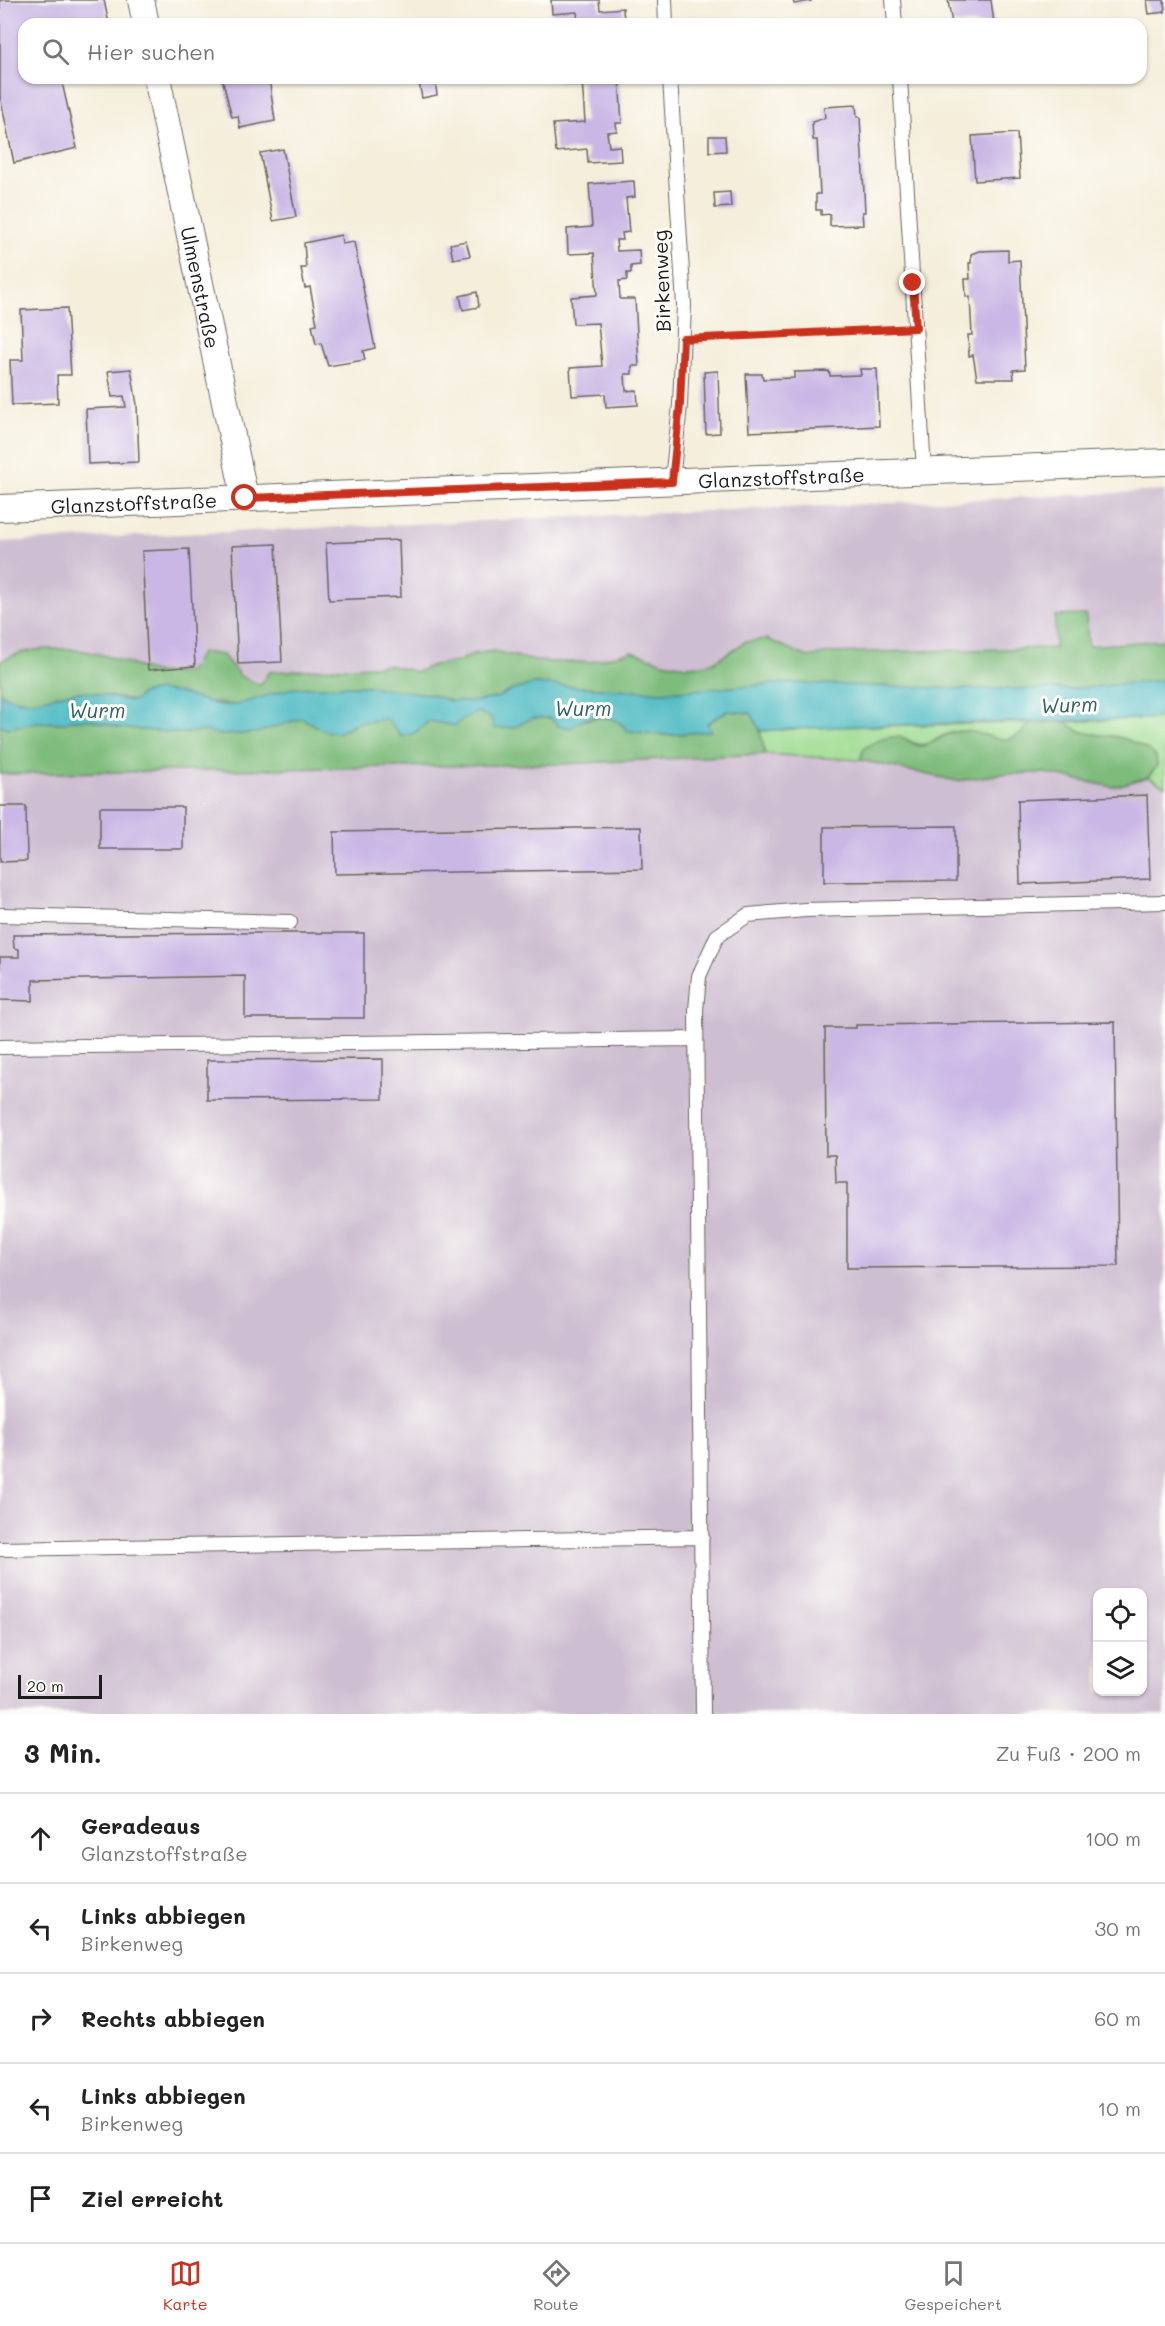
<!DOCTYPE html>
<html lang="de">
<head>
<meta charset="utf-8">
<style>
  :root { --surface:#fff; --page:#f2f2f2; --text:#222; --muted:#767676; --line:#e0e0e0; --accent:#c8321e }
  body { margin:0; font-family:Mali,sans-serif; background:var(--page); color:var(--text) }
  .controls { position:absolute; right:18px; bottom:18px; display:grid; overflow:hidden; border-radius:12px; box-shadow:0 2px 4px #0004 }
  .controls button { width:54px; height:54px; display:grid; place-items:center; padding:0; border:0; border-bottom:2px solid var(--line); background:var(--surface); color:var(--text); font:30px sans-serif }
  .scale { position:absolute; left:18px; bottom:15px; width:84px; box-sizing:border-box; padding-left:6px; border:3px solid #1c1c1c; border-top:0; font-size:16px; line-height:21px; white-space:nowrap; color:#1c1c1c; -webkit-text-stroke:4px #fdfcf7; paint-order:stroke }
  .stop { position:absolute; width:18px; height:18px; margin:-14px; border:4px solid #c8321e; border-radius:50%; background:#fff }
  .stop.end { background:#c8321e; border-color:#fff; box-shadow:0 2px 6px #0008 }
  .list { margin:0; padding:0; list-style:none }
  h2 { display:flex; justify-content:space-between; align-items:center; height:78px; margin:0; padding:0 24px; font-size:26px }
  h2 small { font-size:20px; font-weight:400; color:var(--muted) }
  .list li { display:grid; grid-template-columns:39px 1fr auto; gap:18px; align-items:center; box-sizing:border-box; height:90px; padding:0 24px; border-top:2px solid var(--line) }
  .list b { display:block; font-size:22px; white-space:nowrap }
  .list p { margin:0; font-size:20px; white-space:nowrap; color:var(--muted) }
  .list em { font-size:20px; font-style:normal; color:var(--muted) }
  .icon { flex:none; width:33px; height:33px; fill:none; stroke:currentColor; stroke-width:2; stroke-linecap:round; stroke-linejoin:round }
  .map { position:relative; flex:none; width:1165px; height:1714px; overflow:hidden }
  .search { position:absolute; background:var(--surface); box-shadow:0 2px 4px #0004; left:18px; right:18px; top:18px; height:66px; display:flex; align-items:center; gap:15px; box-sizing:border-box; padding:0 21px; border-radius:18px; color:var(--muted); font-size:22px }
  .sheet { height:528px; background:var(--surface) }
  nav { display:flex; justify-content:space-around; align-items:center; box-sizing:border-box; height:84px; border-top:2px solid var(--line); background:var(--surface); font-size:16px; color:var(--muted) }
  nav a { display:grid; justify-items:center; gap:3px }
  nav .on { color:var(--accent) }
  .map>svg:first-child { display:block }
</style>
</head>
<body>
<div class="map">
<svg width="1165" height="1714" viewBox="0 0 1165 1714">
  <rect width="100%" height="100%" fill="#fdfcf7"/>
  <filter id="ink" filterUnits="userSpaceOnUse"><feTurbulence type="fractalNoise" baseFrequency=".0167" numOctaves="2"/><feDisplacementMap in="SourceGraphic" scale="12" xChannelSelector="R" yChannelSelector="G"/><feConvolveMatrix kernelMatrix="1 2 1 2 8 2 1 2 1" color-interpolation-filters="sRGB"/></filter>
  <filter id="wash" filterUnits="userSpaceOnUse"><feTurbulence type="fractalNoise" baseFrequency=".008" numOctaves="4" result="noise"/><feDisplacementMap in="SourceGraphic" scale="24" xChannelSelector="R" yChannelSelector="G"/><feGaussianBlur stdDeviation="1.35" result="paint"/><feColorMatrix in="noise" values="0 0 0 0 0 0 0 0 0 0 0 0 0 0 0 0 0 1.4 0 .05"/><feComposite in="paint" operator="in"/></filter>
  <g filter="url(#wash)">
    <rect width="100%" height="100%" fill="#f5eedb"/>
    <path fill="#cebed1" fill-rule="evenodd" d="M1165,491V1714H0V542ZM1098,1592H1142V1692H1098Z"/>
    <path fill="#9edc91" stroke="#5d7c56" stroke-width="1.5" d="M1165,718V786L1148,777L1157,766L1156,756C1144,747 1134,741 1119,737C1099,733 1081,737 1067,722Z
      M1031,723C1025,730 1020,740 1010,740C995,741 972,728 954,732C930,737 932,753 903,738L864,748L860,760L765,754L760,731L824,727Z"/>
    <path fill="#7ebc7b" stroke="#4d6c4c" stroke-width="1.5" d="M1086,615L1088,646L1165,640V680L1071,689H962L790,683L663,692L533,684L510,691L499,697L474,702L450,701L433,695L366,686L310,687L289,689L236,705L196,700L178,693L135,701L109,696L57,695L42,702L10,699L0,693V662C30,643 80,647 113,658C143,668 155,678 188,671L202,652L223,655L240,676L260,685L269,672L388,665L417,672L433,665L458,662L473,654L494,651L535,661L559,662H590L632,651L663,662L686,666L702,665L714,662L745,642L767,639L808,657L830,653L1055,648V616Z
      M727,711L751,713L759,727L765,754L561,764L0,774V725L8,728L37,722L65,723L69,720H92L120,728L181,733L206,731L220,735L256,733L302,718L318,727L346,730L355,723L386,719L402,737L413,734L429,721C448,723 460,720 478,712L514,728L532,718H551L558,726C583,722 610,707 628,731L667,735L710,731L707,724Z
      M1067,722C1081,737 1098,733 1117,737C1132,740 1144,747 1156,756L1157,766L1148,777L1113,787L1045,773L1000,774L957,781L860,760L864,748C876,741 889,734 904,738C909,740 914,746 920,746C934,746 942,734 955,732C989,726 1004,757 1031,723Z"/>
    <path fill="#4bbac2" stroke="#346b6f" stroke-width="1.5" d="M1165,680V718C1030,723 894,722 760,731L751,713L727,711L707,723L711,731L667,735L628,731C615,713 587,712 571,728L558,726L551,718H532L514,728H494L491,718L478,712L461,720L456,726L429,721L413,734L402,737L386,719L355,723L338,733L325,731L302,718L256,733L220,735L206,731L181,733L120,728L92,720H70L65,723L37,722L8,728L0,725V693C33,713 52,690 85,692C102,693 118,701 135,701L141,694L158,690L178,693L219,705H236L289,689L310,687L366,686L433,695L450,701L474,702L499,697L510,691L533,684L663,692L790,683L962,689H1071Z"/>
    <g id="blocks">
      <path fill="#cab7e5" d="M0,0H104L109,24H24V78H61L77,148L14,163L0,96Z
        M551,0H599L600,10L623,8L624,23L578,24L577,12L552,14Z
        M793,0H810L811,1L794,4Z
        M948,0H991L994,24H952Z
        M1147,0H1164L1165,12L1149,14Z
        M222,78H269L275,121L240,128L238,116L232,117Z
        M556,78H619L622,123H616L617,131L607,132L609,147L620,146L621,161L588,163L587,149L556,152L553,124L585,122L582,80L557,82Z
        M435,80L437,95L422,98L419,83Z
        M856,105L857,117H860L865,212H862L863,225L830,226V214L821,215V210H816V194H820L817,140H813L812,122L825,118L824,107Z
        M1017,133L1020,178L975,181L972,136Z
        M709,136H725L726,151L709,152Z
        M283,149L296,217L273,221L260,153Z
        M634,181L635,197L626,198L629,232L622,233L623,240H616L617,251L639,250L640,265L631,266V273H627V280L619,281L620,299H635L639,366H632V374H625L626,391L637,390L638,405L606,407L605,394L572,396L570,368L602,366L598,323L573,324L571,297L597,295L594,253L568,254L567,229L592,227L589,184Z
        M730,192L731,207L715,208L714,193Z
        M341,235L342,244L354,242L375,348L363,351L365,360L328,366L321,343L316,344L312,325L317,324L310,287L305,288L301,268H306L304,243Z
        M466,241L470,256L453,259L450,244Z
        M1008,250V261L1020,260L1025,369L1013,370L1014,379H977L973,355L969,356L968,335H972L970,297H966L965,279H970L969,263H971V254L979,251Z
        M477,292L479,307L463,310L460,296Z
        M67,308L71,375H57L58,403L12,405L10,360H23L21,310Z
        M131,369L137,405L139,462L88,464L86,409L126,407L124,396L112,397L108,371Z
        M860,369H877L879,426L749,432L746,374H762L763,379L794,378V372L829,371L830,376L861,375Z
        M718,371L720,433L706,434L704,372Z
        M399,540L401,597L329,600L326,543Z
        M276,544L282,662L238,664L232,546Z
        M189,549L195,666L148,670L142,551Z
        M1147,795L1150,879L1020,884L1018,800Z
        M0,806H26L27,861L0,862Z
        M100,807H183V849H100Z
        M956,826V881L824,882V827Z
        M641,827L642,869L335,874L334,832Z
        M245,933H364V1018H245V976L33,980V1001L0,1000V957H19V949L14,948L13,935Z
        M1115,1022L1118,1266L847,1268V1183H836L835,1155H826L825,1028H856V1025Z
        M383,1059V1099L207,1100V1060Z"/>
    </g>
  </g>
  <g filter="url(#ink)">
    <use href="#blocks" fill-opacity="0" stroke="#68665f" stroke-width="1.5"/>
    <g fill="none" stroke-linecap="round" stroke-linejoin="round">
      <defs>
        <path id="lane" d="M665,0L666,24
          M893,0L895,24
          M670,78L684,305L680,405L672,481
          M900,78L924,471
          M0,915L290,922
          M0,1047L696,1039
          M0,1549L702,1537
          M703,1714L696,1010L699,976L717,936L748,915L805,910L1165,902"/>
        <g id="street">
          <path d="M141,0L146,24"/>
          <path id="s1" d="M157,78L245,498"/>
          <path id="s2" d="M0,508L1165,462"/>
        </g>
      </defs>
      <use href="#lane" stroke="#68665f" stroke-width="16"/>
      <use href="#street" stroke="#68665f" stroke-width="28"/>
      <path stroke="#68665f" stroke-width="4" stroke-dasharray="1.5 4.5" stroke-linecap="butt" d="M704,338L894,329"/>
      <use href="#lane" stroke="#fff" stroke-width="14"/>
      <use href="#street" stroke="#fff" stroke-width="26"/>
    </g>
  </g>
  <g fill="none" stroke-linecap="round" stroke-linejoin="round" filter="url(#ink)">
    <path stroke="#c8321e" stroke-width="8" d="M245,498L672,482L680,405L683,339L916,328L913,283"/>
  </g>
  <g text-anchor="middle" dominant-baseline="central" stroke-width="6" stroke-linejoin="round" paint-order="stroke">
    <g font-size="20" fill="#1c1c1c" stroke="#fdfcf7">
      <text transform="translate(661 281) rotate(-92)">Birkenweg</text>
      <text stroke="none"><textPath href="#s1" startOffset="214">Ulmenstraße</textPath></text>
      <text stroke="none"><textPath href="#s2" startOffset="782">Glanzstoffstraße</textPath></text>
      <text stroke="none"><textPath href="#s2" startOffset="134">Glanzstoffstraße</textPath></text>
    </g>
    <g font-size="21" font-style="italic" fill="#316367" stroke="#fdfcf7">
      <text transform="translate(1069 704) rotate(-2)">Wurm</text>
      <text x="583" y="707">Wurm</text>
      <text x="97" y="709">Wurm</text>
    </g>
  </g>
</svg>
<div class="controls">
<button><svg class="icon" aria-label="locate" viewBox="0 0 24 24"><circle cx="12" cy="12" r="6"/><path d="M12 2v4M12 18v4M2 12h4M18 12h4"/></svg></button>
<button><svg class="icon" aria-label="layers" viewBox="0 0 24 24"><path d="M12 4l9 5-9 5-9-5zM3 14l9 5 9-5"/></svg></button>
</div>
<div class="scale">20 m</div>
<div class="stop" style="left:245px;top:498px"></div>
<div class="stop end" style="left:913px;top:283px"></div>
<div class="search"><svg class="icon" aria-label="search" viewBox="0 0 24 24"><circle cx="10" cy="10" r="6"/><path d="M15 15l6 6"/></svg>Hier suchen</div>
</div>
<section class="sheet">
<h2>3 Min.<small>Zu Fuß · 200 m</small></h2>
<ul class="list">
<li><svg class="icon" aria-label="ahead" viewBox="0 0 24 24"><path d="M12 20V5M6 11l6-6 6 6"/></svg><div><b>Geradeaus</b><p>Glanzstoffstraße</p></div><em>100 m</em></li>
<li><svg class="icon" aria-label="left" viewBox="0 0 24 24"><path d="M17 20v-9H6M10 6l-5 5 5 5"/></svg><div><b>Links abbiegen</b><p>Birkenweg</p></div><em>30 m</em></li>
<li><svg class="icon" aria-label="right" viewBox="0 0 24 24"><path d="M7 20v-9h11M14 6l5 5-5 5"/></svg><div><b>Rechts abbiegen</b></div><em>60 m</em></li>
<li><svg class="icon" aria-label="left" viewBox="0 0 24 24"><path d="M17 20v-9H6M10 6l-5 5 5 5"/></svg><div><b>Links abbiegen</b><p>Birkenweg</p></div><em>10 m</em></li>
<li><svg class="icon" aria-label="arrive" viewBox="0 0 24 24"><path d="M6 21V4h12l-3 4 3 4H6"/></svg><div><b>Ziel erreicht</b></div></li>
</ul>
</section>
<nav>
<a class="on"><svg class="icon" aria-label="map" viewBox="0 0 24 24"><path d="M3 6l6-2 6 2 6-2v14l-6 2-6-2-6 2zM9 4v14M15 6v14"/></svg>Karte</a>
<a><svg class="icon" aria-label="directions" viewBox="0 0 24 24"><path d="M12 3l9 9-9 9-9-9zM9 14v-3h6M13 9l2 2-2 2"/></svg>Route</a>
<a><svg class="icon" aria-label="saved" viewBox="0 0 24 24"><path d="M7 4h10v16l-5-4-5 4z"/></svg>Gespeichert</a>
</nav>
</body>
</html>
